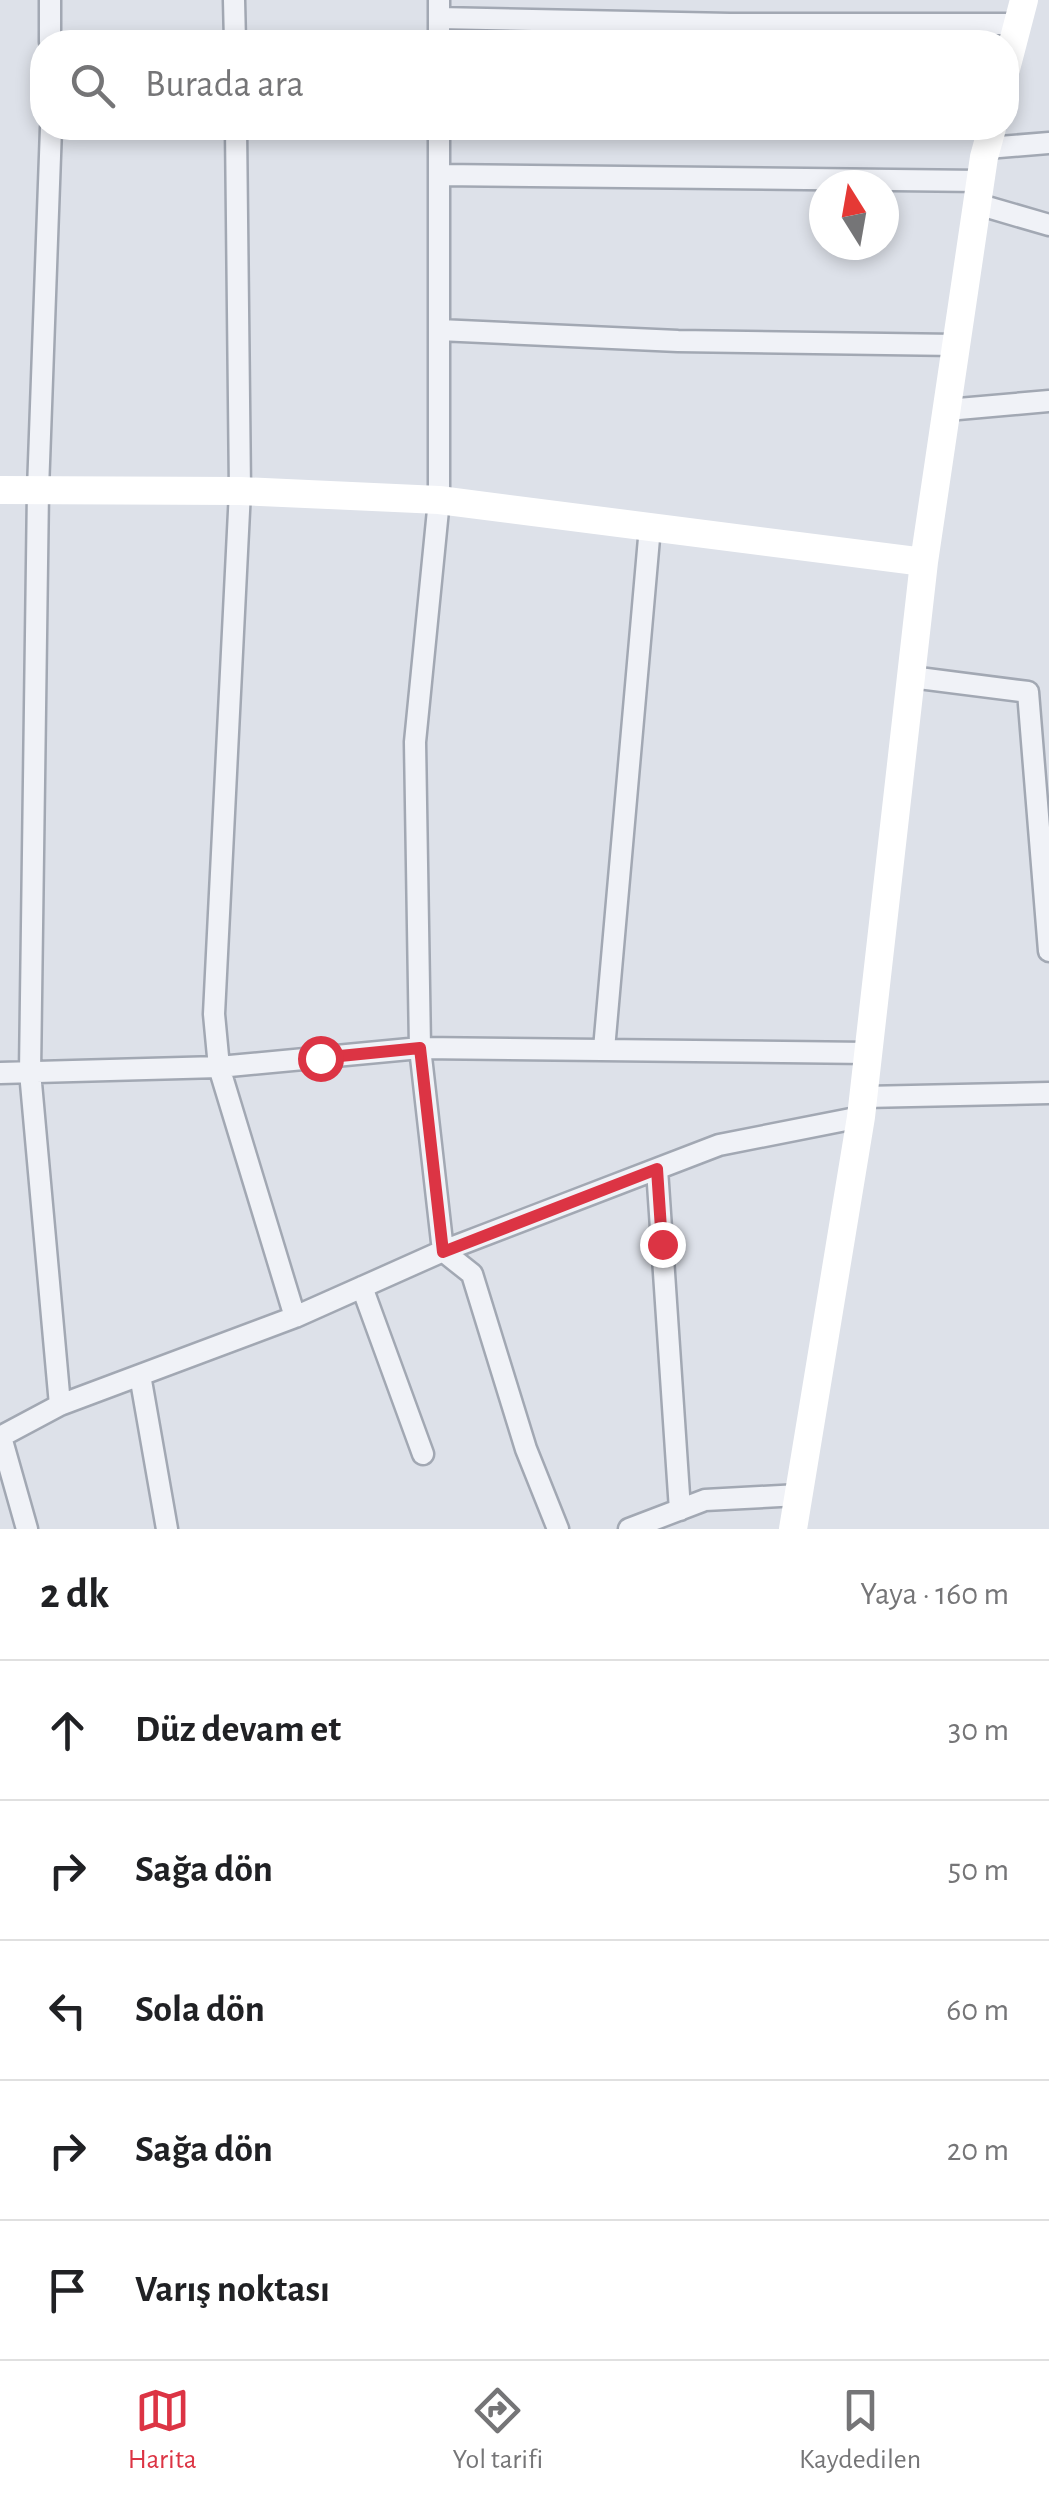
<!DOCTYPE html>
<html lang="tr">
<head>
<meta charset="utf-8">
<style>
  :root { --surface:#fff; --page:#f2f2f2; --text:#202124; --muted:#757577; --line:#e0e0e0; --accent:#dc3444 }
  body { margin:0; font-family:"Alegreya Sans",sans-serif; background:var(--page); color:var(--text) }
  .compass { position:absolute; left:809px; top:170px; width:90px; height:90px; border-radius:50%; background:var(--surface); box-shadow:0 5px 15px #0003; rotate:349deg }
  .stop { position:absolute; width:30px; height:30px; margin:-22px; border:8px solid #dc3444; border-radius:50%; background:#fff }
  .stop.end { background:#dc3444; border-color:#fff; box-shadow:0 2px 10px #0008 }
  .list { margin:0; padding:0; list-style:none }
  h2 { display:flex; justify-content:space-between; align-items:center; height:130px; margin:0; padding:0 40px; font-size:42px }
  h2 small { font-size:32px; font-weight:400; color:var(--muted) }
  .list li { display:grid; grid-template-columns:65px 1fr auto; gap:30px; align-items:center; box-sizing:border-box; height:140px; padding:0 40px; border-top:2px solid var(--line) }
  .list b { display:block; font-size:38px; white-space:nowrap }
  .list em { font-size:32px; font-style:normal; color:var(--muted) }
  .icon { flex:none; width:55px; height:55px; fill:none; stroke:currentColor; stroke-width:2; stroke-linecap:round; stroke-linejoin:round }
  .map { position:relative; flex:none; width:1049px; height:1529px; overflow:hidden }
  .search { position:absolute; background:var(--surface); box-shadow:0 5px 15px #0003; left:30px; right:30px; top:30px; height:110px; display:flex; align-items:center; gap:25px; box-sizing:border-box; padding:0 35px; border-radius:40px; color:var(--muted); font-size:38px }
  .sheet { height:830px; background:var(--surface) }
  nav { display:flex; justify-content:space-around; align-items:center; box-sizing:border-box; height:140px; border-top:2px solid var(--line); background:var(--surface); font-size:28px; color:var(--muted) }
  nav a { display:grid; justify-items:center; gap:5px }
  nav .on { color:var(--accent) }
  .map>svg:first-child { display:block }
</style>
</head>
<body>
<div class="map">
<svg width="1049" height="1529" viewBox="0 0 1049 1529">
  <rect width="100%" height="100%" fill="#dde1e9"/>
  <g fill="none" stroke-linecap="round" stroke-linejoin="round">
    <defs>
      <path id="street" d="M50,0V42
        M234,0L235,42
        M439,18L730,24H1018
        M439,42V0
        M51,128L38,490L30,1072L60,1405
        M236,128L240,491L214,1014L219,1067L295,1317
        M439,128V500L415,742L420,1048L443,1251L472,1274L526,1449L558,1529
        M987,148L1049,143
        M439,175L981,181
        M977,204L1049,225
        M439,330L678,341L956,345
        M947,410L1049,401
        M911,677L1028,692L1049,951
        M604,1049L650,527
        M0,1073L219,1067L420,1048L869,1053
        M864,1097L1049,1093
        M657,1169L680,1510
        M362,1287L423,1454
        M140,1375L167,1529
        M0,1437L60,1405L295,1317L443,1251L719,1145L861,1117
        M1,1437L27,1529
        M629,1529L705,1500L799,1495"/>
    </defs>
    <use href="#street" stroke="#a2a8b3" stroke-width="25"/>
    <use href="#street" stroke="#f0f2f7" stroke-width="20"/>
    <path stroke="#fff" stroke-width="28" d="M1006,69L1024,0
      M0,490L240,491L439,500L924,562
      M793,1529L861,1117L924,562L984,157L992,128"/>
  </g>
  <g fill="none" stroke-linecap="round" stroke-linejoin="round">
    <path stroke="#dc3444" stroke-width="12" d="M320,1058L420,1048L443,1252L657,1169L662,1244"/>
  </g>
</svg>
<svg class="compass" viewBox="-18 -18 36 36"><path d="M0-13l5 13h-10z" fill="#e53935"/><path d="M0 13l5-13h-10z" fill="#757577"/></svg>
<div class="stop" style="left:320px;top:1058px"></div>
<div class="stop end" style="left:662px;top:1244px"></div>
<div class="search"><svg class="icon" aria-label="search" viewBox="0 0 24 24"><circle cx="10" cy="10" r="6"/><path d="M15 15l6 6"/></svg>Burada ara</div>
</div>
<section class="sheet">
<h2>2 dk<small>Yaya · 160 m</small></h2>
<ul class="list">
<li><svg class="icon" aria-label="ahead" viewBox="0 0 24 24"><path d="M12 20V5M6 11l6-6 6 6"/></svg><div><b>Düz devam et</b></div><em>30 m</em></li>
<li><svg class="icon" aria-label="right" viewBox="0 0 24 24"><path d="M7 20v-9h11M14 6l5 5-5 5"/></svg><div><b>Sağa dön</b></div><em>50 m</em></li>
<li><svg class="icon" aria-label="left" viewBox="0 0 24 24"><path d="M17 20v-9H6M10 6l-5 5 5 5"/></svg><div><b>Sola dön</b></div><em>60 m</em></li>
<li><svg class="icon" aria-label="right" viewBox="0 0 24 24"><path d="M7 20v-9h11M14 6l5 5-5 5"/></svg><div><b>Sağa dön</b></div><em>20 m</em></li>
<li><svg class="icon" aria-label="arrive" viewBox="0 0 24 24"><path d="M6 21V4h12l-3 4 3 4H6"/></svg><div><b>Varış noktası</b></div></li>
</ul>
</section>
<nav>
<a class="on"><svg class="icon" aria-label="map" viewBox="0 0 24 24"><path d="M3 6l6-2 6 2 6-2v14l-6 2-6-2-6 2zM9 4v14M15 6v14"/></svg>Harita</a>
<a><svg class="icon" aria-label="directions" viewBox="0 0 24 24"><path d="M12 3l9 9-9 9-9-9zM9 14v-3h6M13 9l2 2-2 2"/></svg>Yol tarifi</a>
<a><svg class="icon" aria-label="saved" viewBox="0 0 24 24"><path d="M7 4h10v16l-5-4-5 4z"/></svg>Kaydedilen</a>
</nav>
</body>
</html>
